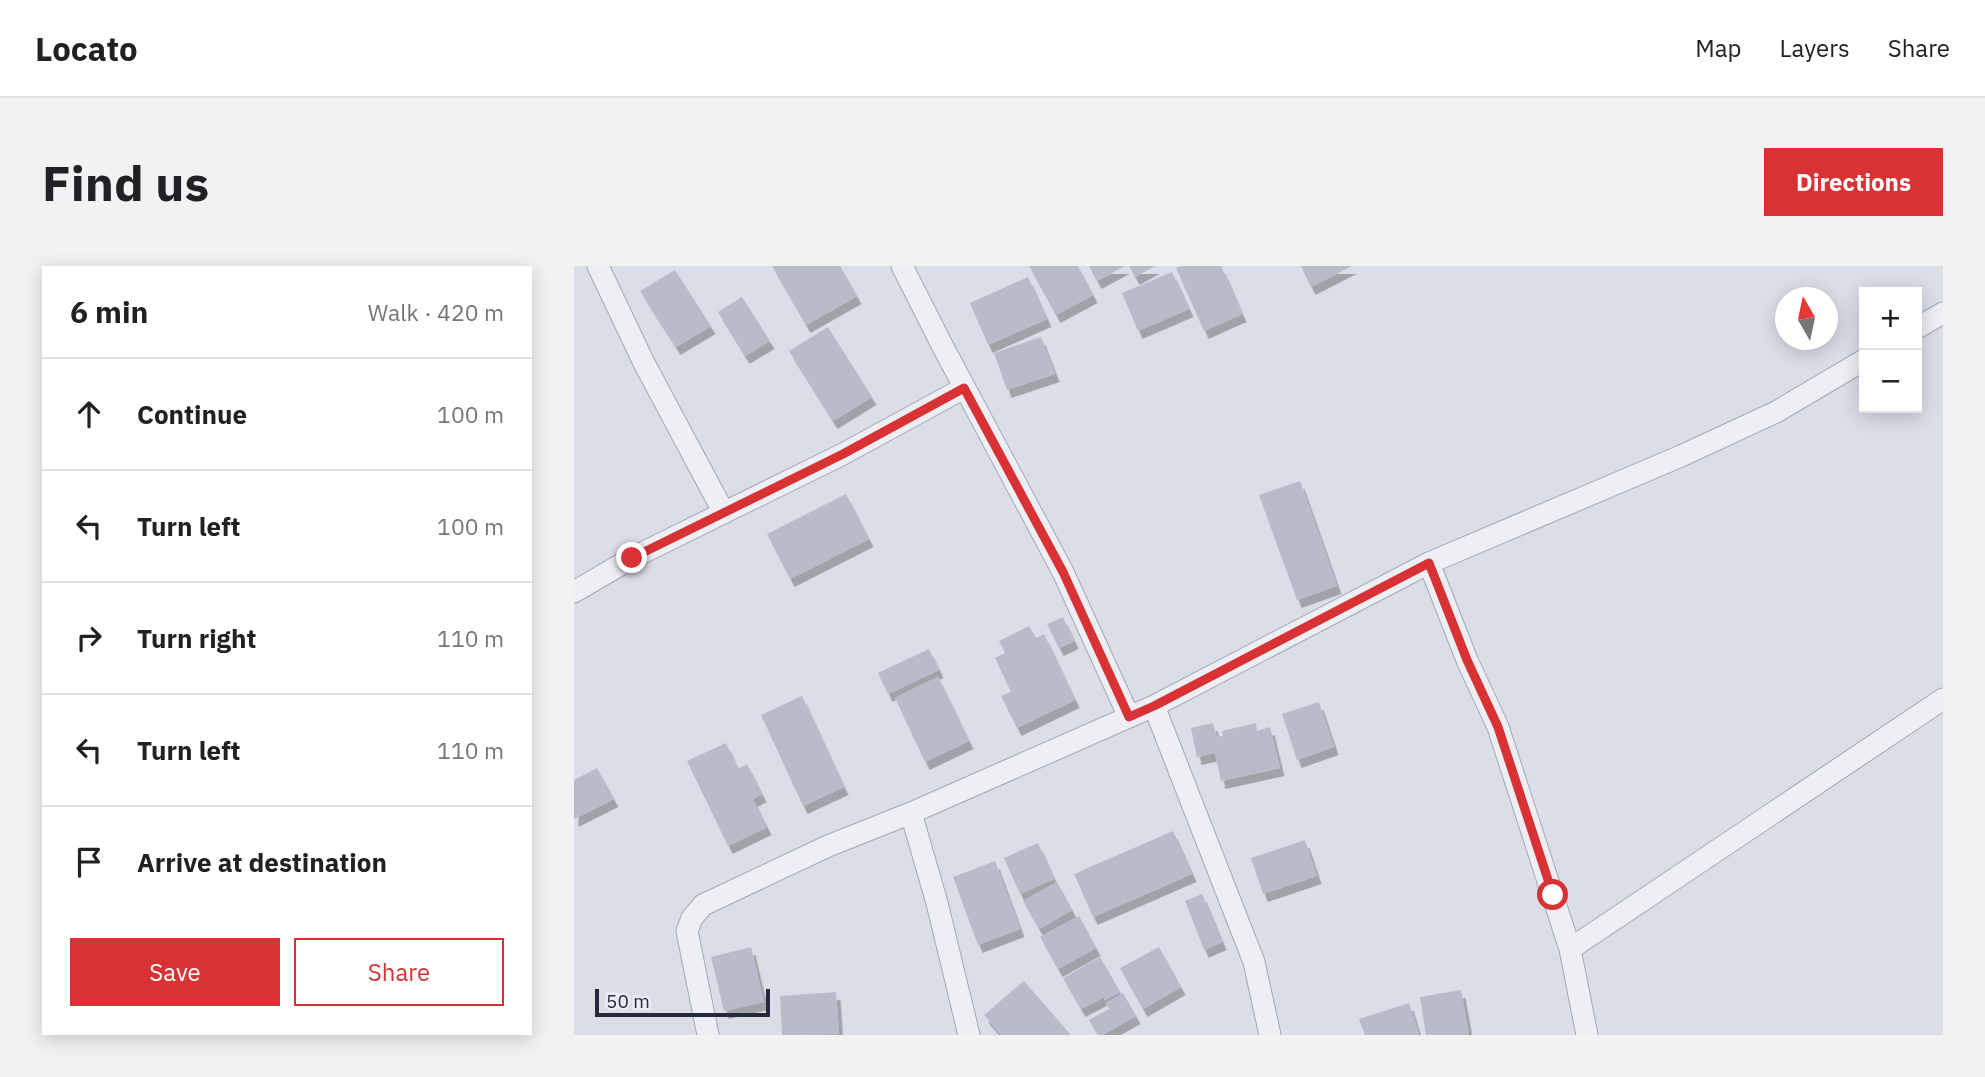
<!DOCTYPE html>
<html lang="en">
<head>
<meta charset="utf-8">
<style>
  :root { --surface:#fff; --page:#f2f2f2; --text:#202124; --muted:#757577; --line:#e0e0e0; --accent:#d93235 }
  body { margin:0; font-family:"IBM Plex Sans",sans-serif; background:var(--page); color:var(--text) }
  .controls { position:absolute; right:21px; top:21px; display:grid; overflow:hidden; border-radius:0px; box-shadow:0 4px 18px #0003 }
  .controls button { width:63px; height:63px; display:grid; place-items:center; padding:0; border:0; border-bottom:2px solid var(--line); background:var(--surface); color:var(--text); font:35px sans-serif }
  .compass { position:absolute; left:1201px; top:21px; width:63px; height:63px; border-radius:50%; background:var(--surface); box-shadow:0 4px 18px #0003; rotate:351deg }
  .scale { position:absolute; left:21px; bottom:18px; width:175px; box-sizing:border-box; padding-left:7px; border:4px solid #242a3e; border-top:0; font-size:19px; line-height:24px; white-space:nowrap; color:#242a3e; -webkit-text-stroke:5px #eaedf5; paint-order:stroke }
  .stop { position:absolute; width:21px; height:21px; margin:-16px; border:5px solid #d93235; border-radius:50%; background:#fff }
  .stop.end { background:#d93235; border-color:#fff; box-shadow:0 2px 7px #0008 }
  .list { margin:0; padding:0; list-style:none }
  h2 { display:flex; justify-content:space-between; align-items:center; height:91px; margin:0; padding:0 28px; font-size:30px }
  h2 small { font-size:23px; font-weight:400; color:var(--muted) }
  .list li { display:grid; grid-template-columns:46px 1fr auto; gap:21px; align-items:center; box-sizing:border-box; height:112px; padding:0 28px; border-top:2px solid var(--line) }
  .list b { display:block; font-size:26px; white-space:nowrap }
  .list em { font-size:23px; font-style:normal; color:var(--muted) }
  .actions { display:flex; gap:14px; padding:21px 28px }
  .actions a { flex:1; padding:16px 0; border:2px solid var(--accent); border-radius:0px; text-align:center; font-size:24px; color:var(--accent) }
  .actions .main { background:var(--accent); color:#fff }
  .icon { flex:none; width:38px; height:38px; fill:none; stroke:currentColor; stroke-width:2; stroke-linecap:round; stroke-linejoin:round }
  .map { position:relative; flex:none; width:1369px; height:769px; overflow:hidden; border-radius:0px }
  header { display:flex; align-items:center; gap:42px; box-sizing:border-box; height:98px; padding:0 35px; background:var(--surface); border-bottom:2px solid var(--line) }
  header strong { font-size:33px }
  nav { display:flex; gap:38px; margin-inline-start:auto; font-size:24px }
  .intro { display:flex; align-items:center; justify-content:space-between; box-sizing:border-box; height:168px; padding:0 42px }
  h1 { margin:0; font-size:49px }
  .button { padding:18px 32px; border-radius:0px; background:var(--accent); color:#fff; font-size:24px; font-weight:700 }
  main { display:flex; gap:42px; padding:0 42px }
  aside { flex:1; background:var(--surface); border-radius:0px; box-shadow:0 4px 18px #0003 }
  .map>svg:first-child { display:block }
</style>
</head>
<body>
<header>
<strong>Locato</strong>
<nav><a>Map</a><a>Layers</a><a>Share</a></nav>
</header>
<div class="intro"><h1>Find us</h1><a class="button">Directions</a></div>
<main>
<aside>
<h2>6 min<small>Walk · 420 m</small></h2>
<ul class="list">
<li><svg class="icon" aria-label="ahead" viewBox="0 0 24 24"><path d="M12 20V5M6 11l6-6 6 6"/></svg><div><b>Continue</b></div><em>100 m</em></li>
<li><svg class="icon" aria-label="left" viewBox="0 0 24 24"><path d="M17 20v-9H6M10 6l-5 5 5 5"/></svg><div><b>Turn left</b></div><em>100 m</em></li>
<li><svg class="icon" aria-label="right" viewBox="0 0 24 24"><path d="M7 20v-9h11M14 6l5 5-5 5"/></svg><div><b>Turn right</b></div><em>110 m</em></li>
<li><svg class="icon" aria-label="left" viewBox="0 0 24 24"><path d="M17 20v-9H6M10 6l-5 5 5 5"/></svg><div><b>Turn left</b></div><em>110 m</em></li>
<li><svg class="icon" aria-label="arrive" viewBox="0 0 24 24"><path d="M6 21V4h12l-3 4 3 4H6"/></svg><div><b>Arrive at destination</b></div></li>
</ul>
<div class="actions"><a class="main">Save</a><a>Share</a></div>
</aside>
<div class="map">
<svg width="1369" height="769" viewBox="0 0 1369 769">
  <defs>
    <filter id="shadow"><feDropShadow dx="4.5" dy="8" stdDeviation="0" flood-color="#0004"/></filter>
  </defs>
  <rect width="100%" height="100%" fill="#dbdee7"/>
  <path fill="#b8bcca" filter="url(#shadow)" d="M198,0H266L283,30L232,59Z
    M455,0H504L519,29L482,49Z
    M515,0H551L523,15Z
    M555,0H581L561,11Z
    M607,0H647L668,48L630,65L602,2Z
    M727,0H778L737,21Z
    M101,4L137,60L102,81L66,25Z
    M598,6L615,43L564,65L548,27Z
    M454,11L473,53L414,79L396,37Z
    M168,31L196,75L171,90L144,46Z
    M254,61L298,131L259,155L215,85Z
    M467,71L481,108L433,124L420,87Z
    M726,215L763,320L723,334L685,229Z
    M272,228L295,273L216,313L193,268Z
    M489,351L500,375L485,382L473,358Z
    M455,360L462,372L470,368L501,434L443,462L427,430L437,426L421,392L431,387L425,375Z
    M355,383L365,404L314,428L304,407Z
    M364,411L395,475L351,496L321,432Z
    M228,430L270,521L229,540L187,449Z
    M745,436L760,481L723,494L708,448Z
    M639,457L643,471L649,470L648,465L682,457L683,465L696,461L706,502L647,515L641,487L623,491L617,462Z
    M152,477L164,503L173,498L188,528L179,533L193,561L154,580L113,495Z
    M23,502L40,533L0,553V514Z
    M599,565L618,608L519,651L500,608Z
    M731,574L743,610L689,628L677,592Z
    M464,577L480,613L446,628L430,592Z
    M421,595L446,663L404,679L379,611Z
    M483,616L498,644L465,663L449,635Z
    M628,628L648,676L630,684L611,635Z
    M505,650L522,682L484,703L466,671Z
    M177,681L190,736L150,745L137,691Z
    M585,681L607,721L569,743L546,702Z
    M526,691L546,726L531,734L530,731L507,743L489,712Z
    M450,715L497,769H427L410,749Z
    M887,724L895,769H852L846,731Z
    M262,726L265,768L208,769L206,730Z
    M549,727L562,750L528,769H524L515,754L535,743L532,737Z
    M835,737L845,769H791L785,753Z"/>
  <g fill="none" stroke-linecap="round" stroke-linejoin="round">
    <defs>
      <path id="minor" d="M24,0L70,97L150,247
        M328,0L368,79L489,306L555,451
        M1343,62L1369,47
        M855,297L893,394L924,461L996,683L1013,769
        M0,326L58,292L269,188L390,122
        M580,440L680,696L696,769
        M337,547L363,637L395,769
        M996,683L1369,433
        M134,769L113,665L118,652L129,639L254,580L337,547L580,440L855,297L1107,190L1202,146L1290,94"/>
    </defs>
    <use href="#minor" stroke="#a4a8b4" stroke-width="23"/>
    <use href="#minor" stroke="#eeeff5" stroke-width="21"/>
  </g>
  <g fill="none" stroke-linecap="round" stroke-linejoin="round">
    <path stroke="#d93235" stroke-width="9" d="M58,292L269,188L390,122L489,306L555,451L580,440L855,297L893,394L924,461L979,629"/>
  </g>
</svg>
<div class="controls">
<button>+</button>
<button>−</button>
</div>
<svg class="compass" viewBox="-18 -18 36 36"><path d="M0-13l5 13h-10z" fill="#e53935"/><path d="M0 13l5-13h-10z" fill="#757577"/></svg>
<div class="scale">50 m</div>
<div class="stop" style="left:979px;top:629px"></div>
<div class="stop end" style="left:58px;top:292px"></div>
</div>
</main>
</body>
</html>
